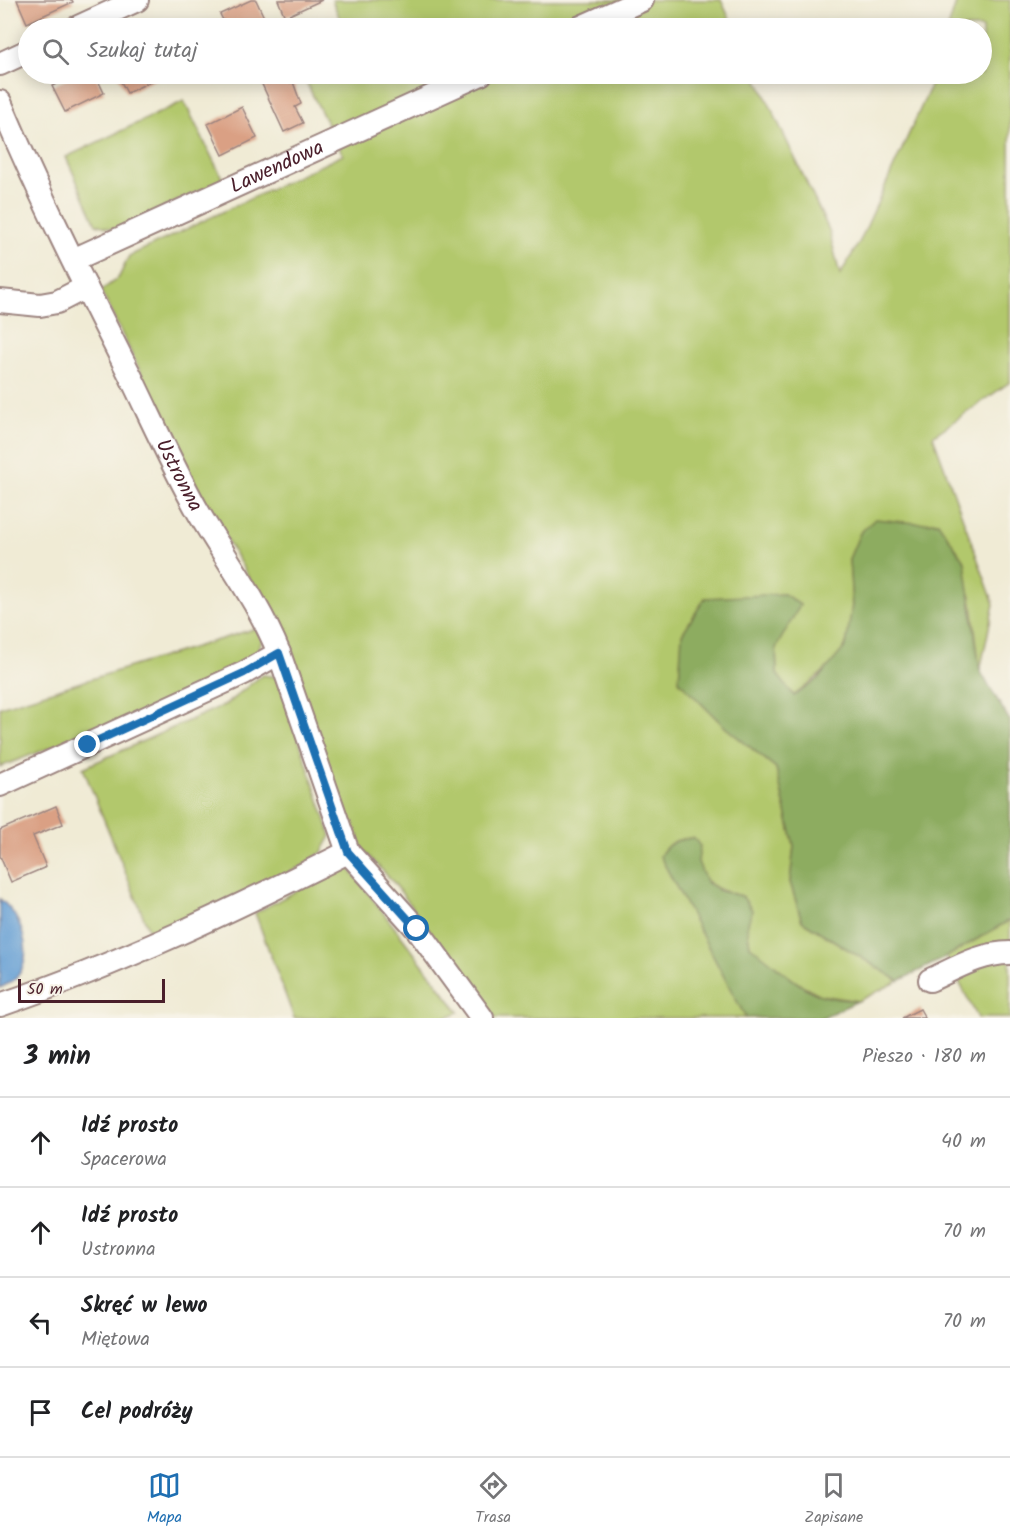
<!DOCTYPE html>
<html lang="pl">
<head>
<meta charset="utf-8">
<style>
  :root { --surface:#fff; --page:#f6f6f6; --text:#202124; --muted:#757577; --line:#e0e0e0; --accent:#1f6fb2 }
  body { margin:0; font-family:Kalam,sans-serif; background:var(--page); color:var(--text) }
  .scale { position:absolute; left:18px; bottom:15px; width:147px; box-sizing:border-box; padding-left:6px; border:3px solid #4a1f2b; border-top:0; font-size:16px; line-height:21px; white-space:nowrap; color:#4a1f2b; -webkit-text-stroke:4px #f7f3e8; paint-order:stroke }
  .stop { position:absolute; width:18px; height:18px; margin:-14px; border:4px solid #1f6fb2; border-radius:50%; background:#fff }
  .stop.end { background:#1f6fb2; border-color:#fff; box-shadow:0 2px 6px #0008 }
  .list { margin:0; padding:0; list-style:none }
  h2 { display:flex; justify-content:space-between; align-items:center; height:78px; margin:0; padding:0 24px; font-size:26px }
  h2 small { font-size:20px; font-weight:400; color:var(--muted) }
  .list li { display:grid; grid-template-columns:39px 1fr auto; gap:18px; align-items:center; box-sizing:border-box; height:90px; padding:0 24px; border-top:2px solid var(--line) }
  .list b { display:block; font-size:22px; white-space:nowrap }
  .list p { margin:0; font-size:20px; white-space:nowrap; color:var(--muted) }
  .list em { font-size:20px; font-style:normal; color:var(--muted) }
  .icon { flex:none; width:33px; height:33px; fill:none; stroke:currentColor; stroke-width:2; stroke-linecap:round; stroke-linejoin:round }
  .map { position:relative; flex:none; width:1010px; height:1018px; overflow:hidden }
  .search { position:absolute; background:var(--surface); box-shadow:0 3px 15px #0003; left:18px; right:18px; top:18px; height:66px; display:flex; align-items:center; gap:15px; box-sizing:border-box; padding:0 21px; border-radius:33px; color:var(--muted); font-size:22px }
  .sheet { height:438px; background:var(--surface) }
  nav { display:flex; justify-content:space-around; align-items:center; box-sizing:border-box; height:84px; border-top:2px solid var(--line); background:var(--surface); font-size:16px; color:var(--muted) }
  nav a { display:grid; justify-items:center; gap:3px }
  nav .on { color:var(--accent) }
  .map>svg:first-child { display:block }
</style>
</head>
<body>
<div class="map">
<svg width="1010" height="1018" viewBox="0 0 1010 1018">
  <rect width="100%" height="100%" fill="#f7f3e8"/>
  <filter id="ink" filterUnits="userSpaceOnUse"><feTurbulence type="fractalNoise" baseFrequency=".0167" numOctaves="2"/><feDisplacementMap in="SourceGraphic" scale="12" xChannelSelector="R" yChannelSelector="G"/><feConvolveMatrix kernelMatrix="1 2 1 2 8 2 1 2 1" color-interpolation-filters="sRGB"/></filter>
  <filter id="wash" filterUnits="userSpaceOnUse"><feTurbulence type="fractalNoise" baseFrequency=".008" numOctaves="4" result="noise"/><feDisplacementMap in="SourceGraphic" scale="24" xChannelSelector="R" yChannelSelector="G"/><feGaussianBlur stdDeviation="1.35" result="paint"/><feColorMatrix in="noise" values="0 0 0 0 0 0 0 0 0 0 0 0 0 0 0 0 0 1.4 0 .05"/><feComposite in="paint" operator="in"/></filter>
  <g filter="url(#wash)">
    <rect width="100%" height="100%" fill="#f0ebd5"/>
    <path fill="#b2c86c" stroke="#7e744c" stroke-width="1.5" d="M332,0H721L734,28H338L343,26Z
      M957,0H1010V382L933,436L994,604L980,671L971,596L938,522L916,523L849,559C851,587 855,616 846,643C842,659 807,686 793,696L777,674L776,647L800,605L784,594L753,597L679,681L725,727L776,768L794,846L790,882L802,921L899,981L858,1001L821,995L796,982L750,946L742,896C701,886 700,878 694,838C676,839 669,841 660,856L746,1018H495L394,883L353,839L275,623L197,488L101,291L119,277L129,256L343,155L302,74H755L829,230L840,275L860,241L928,92L934,74H982V28H948Z
      M184,101L223,180L116,230L96,224L66,157Z
      M257,628L262,640L255,659L169,702L0,767V707Z
      M262,675L278,677L331,836L322,852L303,866L152,938L83,768L226,704Z
      M346,864L459,1012L444,1018H294L255,913Z
      M1010,920V1018H978L946,957Z"/>
    <path fill="#8dac60" stroke="#6c6646" stroke-width="1.5" d="M875,519L916,523L938,522L965,562L980,671L1010,721V920L946,957L899,981L802,921L790,882L794,846L776,768L725,727L679,681L682,634L705,598L784,594L800,605L776,648L777,674L794,696L818,679L846,646L852,605L849,559L860,533Z
      M694,838L700,846L698,862L706,882L720,891L742,896L752,910L747,927L750,946C771,960 789,980 811,991C825,998 842,999 858,1001L821,1018H746L660,856C668,842 678,839 694,838Z"/>
    <path fill="#659fd4" stroke="#585f80" stroke-width="1.5" d="M0,899C21,916 36,954 16,978C13,982 5,985 0,988Z"/>
    <g id="blocks">
      <path fill="#daa084" d="M17,0H72L73,2L27,23Z
        M251,0H256L268,26L263,28H227L220,14Z
        M278,0H322L285,17Z
        M78,74H95L104,93L65,112L52,86Z
        M117,74H166L127,93Z
        M277,74L279,77L286,74L290,83L293,82L301,104L295,107L303,123L284,132L261,82Z
        M242,107L257,138L223,155L208,124Z
        M56,806L63,824L33,836L46,867L11,882L0,856V830Z
        M920,1009L925,1018H902Z"/>
    </g>
  </g>
  <g filter="url(#ink)">
    <use href="#blocks" fill-opacity="0" stroke="#9d8580" stroke-width="1.5"/>
    <g fill="none" stroke-linecap="round" stroke-linejoin="round">
      <defs>
        <g id="minor">
          <path d="M76,28L137,0"/>
          <path d="M579,28L642,0"/>
          <path d="M0,64L28,51"/>
          <path id="s1" d="M0,102C39,195 84,284 129,373C152,420 174,470 200,515C227,561 259,603 279,653L348,852L417,929L482,1018"/>
          <path id="s2" d="M73,260L481,74"/>
          <path d="M0,301L40,305L57,302L86,287"/>
          <path d="M0,785L244,673L279,653"/>
          <path d="M930,980C956,968 981,953 1010,953"/>
          <path d="M0,1005C120,964 235,909 348,852"/>
        </g>
      </defs>
      <use href="#minor" stroke="#9d8580" stroke-width="26"/>
      <use href="#minor" stroke="#fff" stroke-width="22"/>
    </g>
  </g>
  <g fill="none" stroke-linecap="round" stroke-linejoin="round" filter="url(#ink)">
    <path stroke="#1f6fb2" stroke-width="8" d="M88,745L244,673L279,653L348,852L417,929"/>
  </g>
  <g text-anchor="middle" dominant-baseline="central" stroke-width="5" stroke-linejoin="round" paint-order="stroke">
    <g font-size="21" fill="#4a1f2b" stroke="#f7f3e8">
      <text stroke="none"><textPath href="#s2" startOffset="224">Lawendowa</textPath></text>
      <text stroke="none"><textPath href="#s1" startOffset="414">Ustronna</textPath></text>
    </g>
  </g>
</svg>
<div class="scale">50 m</div>
<div class="stop" style="left:417px;top:929px"></div>
<div class="stop end" style="left:88px;top:745px"></div>
<div class="search"><svg class="icon" aria-label="search" viewBox="0 0 24 24"><circle cx="10" cy="10" r="6"/><path d="M15 15l6 6"/></svg>Szukaj tutaj</div>
</div>
<section class="sheet">
<h2>3 min<small>Pieszo · 180 m</small></h2>
<ul class="list">
<li><svg class="icon" aria-label="ahead" viewBox="0 0 24 24"><path d="M12 20V5M6 11l6-6 6 6"/></svg><div><b>Idź prosto</b><p>Spacerowa</p></div><em>40 m</em></li>
<li><svg class="icon" aria-label="ahead" viewBox="0 0 24 24"><path d="M12 20V5M6 11l6-6 6 6"/></svg><div><b>Idź prosto</b><p>Ustronna</p></div><em>70 m</em></li>
<li><svg class="icon" aria-label="left" viewBox="0 0 24 24"><path d="M17 20v-9H6M10 6l-5 5 5 5"/></svg><div><b>Skręć w lewo</b><p>Miętowa</p></div><em>70 m</em></li>
<li><svg class="icon" aria-label="arrive" viewBox="0 0 24 24"><path d="M6 21V4h12l-3 4 3 4H6"/></svg><div><b>Cel podróży</b></div></li>
</ul>
</section>
<nav>
<a class="on"><svg class="icon" aria-label="map" viewBox="0 0 24 24"><path d="M3 6l6-2 6 2 6-2v14l-6 2-6-2-6 2zM9 4v14M15 6v14"/></svg>Mapa</a>
<a><svg class="icon" aria-label="directions" viewBox="0 0 24 24"><path d="M12 3l9 9-9 9-9-9zM9 14v-3h6M13 9l2 2-2 2"/></svg>Trasa</a>
<a><svg class="icon" aria-label="saved" viewBox="0 0 24 24"><path d="M7 4h10v16l-5-4-5 4z"/></svg>Zapisane</a>
</nav>
</body>
</html>
